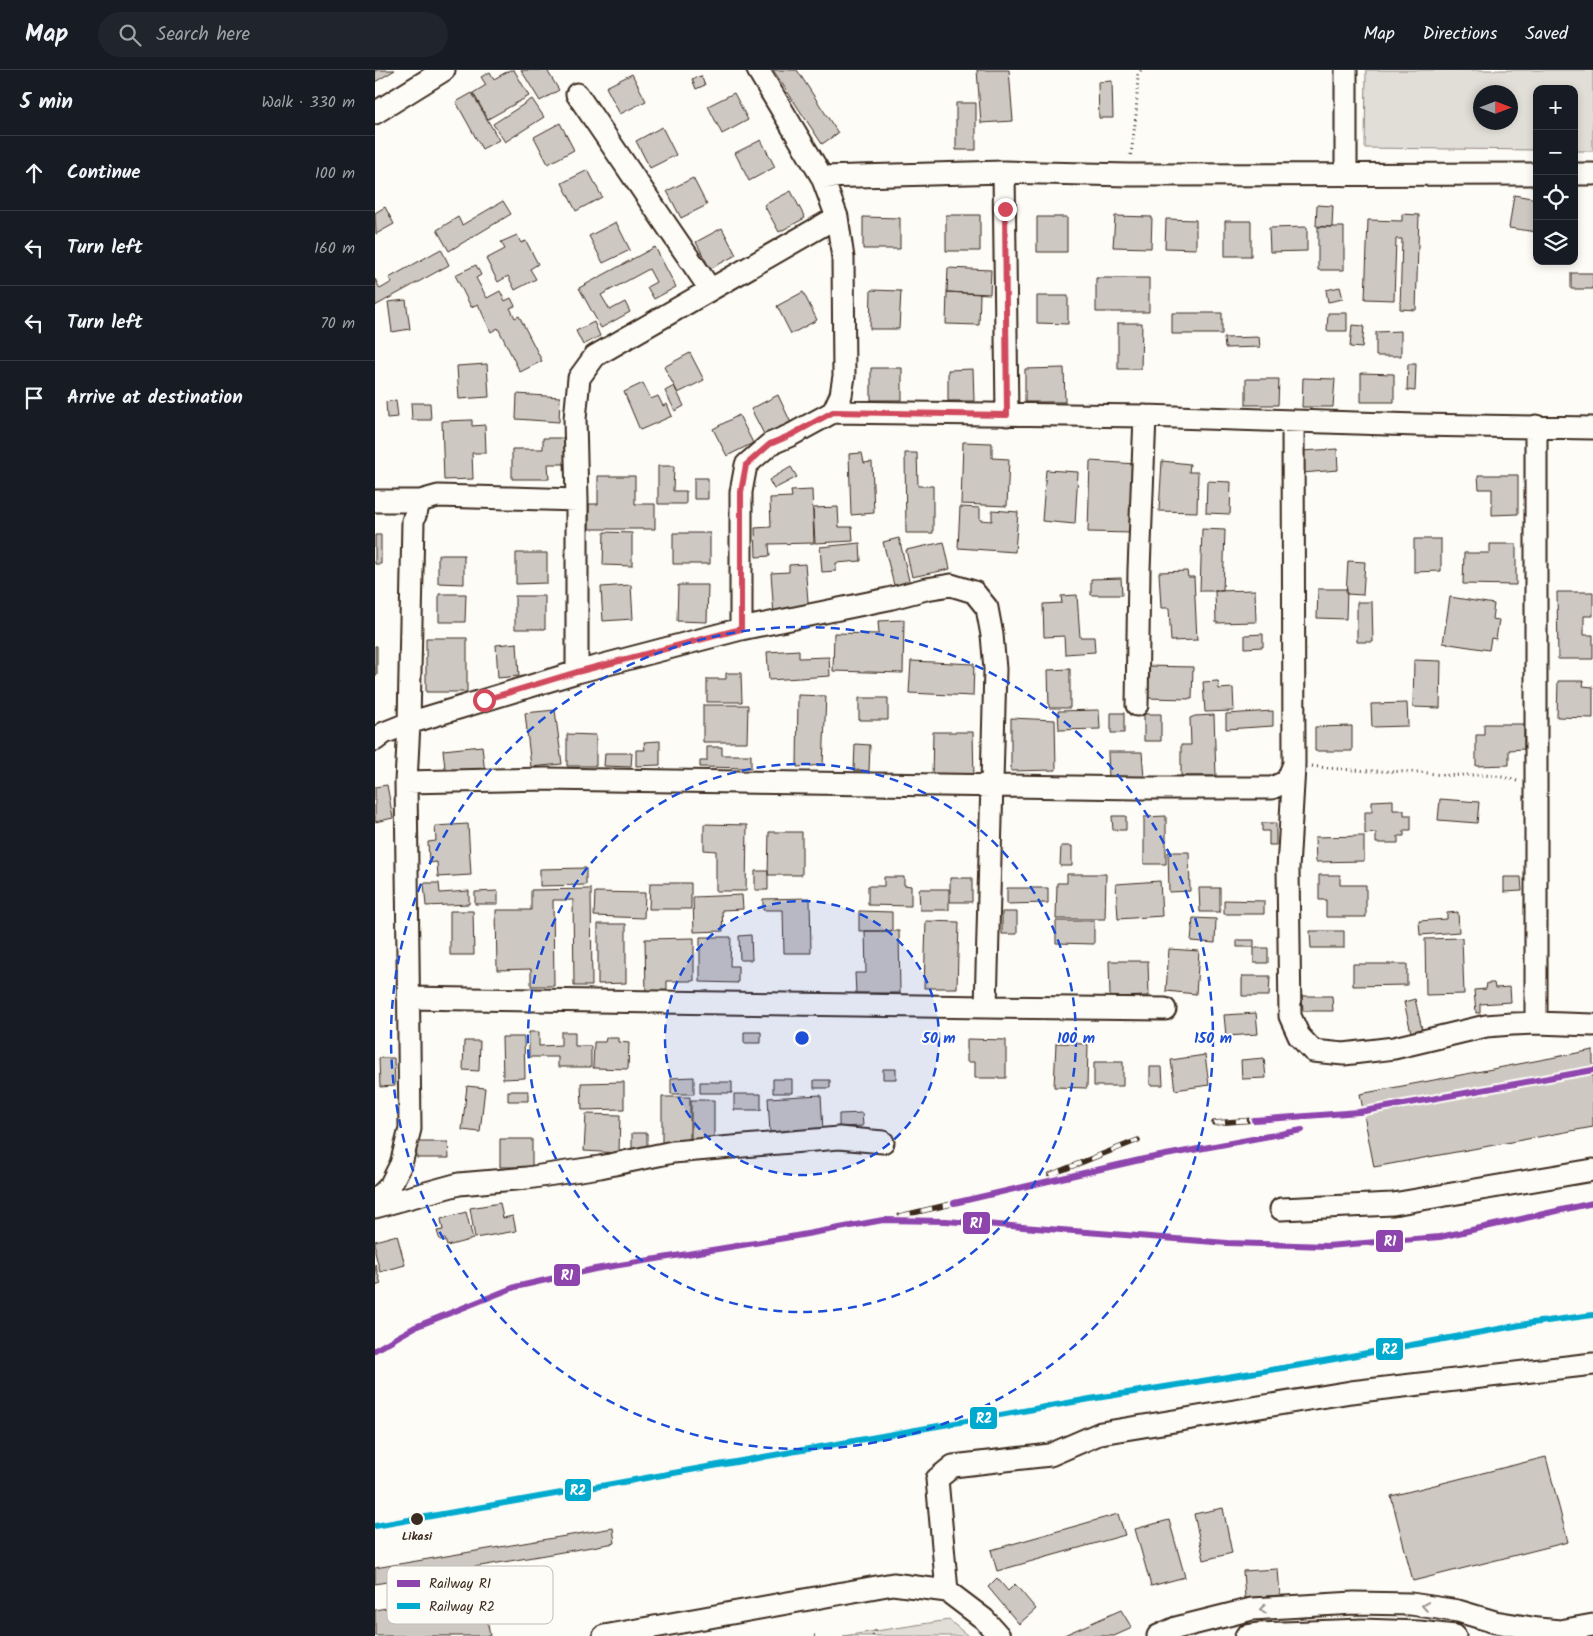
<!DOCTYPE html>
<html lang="en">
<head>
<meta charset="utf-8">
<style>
  :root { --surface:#171b24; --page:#20242c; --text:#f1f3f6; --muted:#9ea1a6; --line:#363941 }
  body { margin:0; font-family:Kalam,sans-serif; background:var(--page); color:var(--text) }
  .controls { position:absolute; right:15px; top:15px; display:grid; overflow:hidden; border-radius:10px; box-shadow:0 2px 8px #0003 }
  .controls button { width:45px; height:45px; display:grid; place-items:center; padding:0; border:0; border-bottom:1px solid var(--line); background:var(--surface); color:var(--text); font:25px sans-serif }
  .compass { position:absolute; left:1098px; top:15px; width:45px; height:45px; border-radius:50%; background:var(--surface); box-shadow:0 2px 8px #0003; rotate:90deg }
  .stop { position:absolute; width:15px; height:15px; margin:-11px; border:4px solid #d1495b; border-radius:50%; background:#fff }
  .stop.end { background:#d1495b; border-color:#fff; box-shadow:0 1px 5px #0008 }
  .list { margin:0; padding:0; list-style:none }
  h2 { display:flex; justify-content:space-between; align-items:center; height:65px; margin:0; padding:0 20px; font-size:21px }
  h2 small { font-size:16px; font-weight:400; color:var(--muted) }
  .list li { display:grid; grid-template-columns:32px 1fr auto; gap:15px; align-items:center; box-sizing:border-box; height:75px; padding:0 20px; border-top:1px solid var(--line) }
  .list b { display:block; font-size:19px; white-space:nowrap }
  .list em { font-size:16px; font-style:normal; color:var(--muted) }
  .icon { flex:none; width:28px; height:28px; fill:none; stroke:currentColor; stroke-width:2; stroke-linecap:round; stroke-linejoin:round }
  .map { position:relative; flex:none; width:1218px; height:1566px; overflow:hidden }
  header { display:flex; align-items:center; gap:30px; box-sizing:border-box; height:70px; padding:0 25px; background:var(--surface); border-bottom:1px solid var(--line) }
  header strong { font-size:24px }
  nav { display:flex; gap:28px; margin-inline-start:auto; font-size:18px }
  .search { width:350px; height:45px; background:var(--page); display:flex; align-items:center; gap:12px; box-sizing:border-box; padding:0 18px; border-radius:28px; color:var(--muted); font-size:19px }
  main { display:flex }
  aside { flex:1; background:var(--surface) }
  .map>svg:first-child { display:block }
</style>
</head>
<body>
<header>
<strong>Map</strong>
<div class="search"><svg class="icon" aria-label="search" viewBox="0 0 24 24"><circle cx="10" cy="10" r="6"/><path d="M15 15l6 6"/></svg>Search here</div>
<nav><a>Map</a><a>Directions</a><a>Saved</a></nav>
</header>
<main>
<aside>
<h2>5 min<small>Walk · 330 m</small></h2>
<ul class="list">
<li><svg class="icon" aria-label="ahead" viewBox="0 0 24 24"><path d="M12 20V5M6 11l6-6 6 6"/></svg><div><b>Continue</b></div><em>100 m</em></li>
<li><svg class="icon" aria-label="left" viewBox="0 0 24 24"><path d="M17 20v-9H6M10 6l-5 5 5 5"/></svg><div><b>Turn left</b></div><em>160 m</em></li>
<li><svg class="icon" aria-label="left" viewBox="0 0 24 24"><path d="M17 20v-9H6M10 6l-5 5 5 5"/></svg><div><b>Turn left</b></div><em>70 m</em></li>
<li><svg class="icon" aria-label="arrive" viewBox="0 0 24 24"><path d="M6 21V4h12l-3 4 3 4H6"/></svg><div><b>Arrive at destination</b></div></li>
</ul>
</aside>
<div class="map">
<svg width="1218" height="1566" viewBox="0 0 1218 1566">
  <rect width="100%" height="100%" fill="#fdfcf7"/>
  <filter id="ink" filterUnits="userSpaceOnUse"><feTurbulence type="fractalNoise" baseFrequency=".02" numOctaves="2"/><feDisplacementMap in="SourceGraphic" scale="10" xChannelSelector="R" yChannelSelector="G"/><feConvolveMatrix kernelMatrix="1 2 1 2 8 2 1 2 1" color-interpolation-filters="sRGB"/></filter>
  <g filter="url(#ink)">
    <path fill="#e1ded7" stroke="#8e847a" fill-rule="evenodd" d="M991,0H1218V81H1199V19H1162V80L990,78ZM1106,22H1136V52H1106Z
      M574,1550L593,1566H468Z"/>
    <path fill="#cdc8c2" stroke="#3b2a1e" d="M0,0H20L0,12Z
      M135,0H139L154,26L113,49L98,23L111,15L106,7L115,2L119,9Z
      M146,0H176L173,2L184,20L165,31Z
      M398,0H422L463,63L447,74Z
      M602,0H634L638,51L606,53Z
      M257,4L271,31L245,44L231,17Z
      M326,6L330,15L321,19L317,9Z
      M737,11L738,48H724L723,12Z
      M97,23L124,70L107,79L81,32Z
      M359,23L373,50L347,64L333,36Z
      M157,29L169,47L130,72L118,54Z
      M581,33H601V80H581Z
      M185,53L199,80L173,94L159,67Z
      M287,57L301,85L275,98L261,71Z
      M386,70L400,97L374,111L360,83Z
      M213,100L227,127L201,141L187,113Z
      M318,108L332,135L306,148L292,121Z
      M416,121L430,148L404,162L389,135Z
      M1139,125L1162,129V162L1134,158Z
      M128,131L136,144L74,181L62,160L83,147L87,155Z
      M942,135L958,136L957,157L941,156Z
      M10,137L19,154L1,164L0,143Z
      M1027,144L1044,145L1041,240L1025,239L1027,169H1021L1019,230L990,229L993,150L1027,151Z
      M571,145H605V181H571Z
      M740,146L777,147L776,178L738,177Z
      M488,147L525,148V179H488Z
      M662,147H692V182H662Z
      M791,149L821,150V179L790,178Z
      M850,151H876V186H850Z
      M241,152L255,180L228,193L214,166Z
      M932,157V181L895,182L894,158Z
      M943,157H969V200H943Z
      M347,158L361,185L335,199L321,172Z
      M142,165L146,173L151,171L163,194L155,199L161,209L140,220L133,206L123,212L111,189L130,179L126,172Z
      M280,177L301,217L279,229L272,217L281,212L274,199L226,225L235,240L250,232L255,242L226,258L204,218Z
      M66,179L74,195L0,236V209L5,219L17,212L14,208Z
      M101,195L106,205L101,208L112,228L125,221L130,231L136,228L140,236L135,238L140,248L144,246L167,291L145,302L123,258L116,262L103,234L96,237L80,205Z
      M573,198L616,200L615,224L572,222Z
      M1196,203H1218V219H1196Z
      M721,208H774V242H721Z
      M965,217L968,229L953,232L951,220Z
      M496,220L526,221L524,259H495Z
      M428,222L442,250L416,264L402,236Z
      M572,222L605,224L604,255L571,254Z
      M662,226H693V254L662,253Z
      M31,230L35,259L17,262L13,232Z
      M797,243H847V264H797Z
      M953,243H972V261H952Z
      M219,252L225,266L208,275L201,261Z
      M743,253H767L766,299H743Z
      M977,255L989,256L987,278L975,277Z
      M1026,261V286H1001V262Z
      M884,267L885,277L850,278L849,268Z
      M315,283L329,310L303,323L289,297Z
      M112,294L114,327L84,329L82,296Z
      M1033,294H1041L1040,321L1032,320Z
      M496,298H527V330H496Z
      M689,298L690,332H650V299Z
      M598,299L599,331H573V300Z
      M986,303L1019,304V332H986Z
      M928,308L960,309L958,337H927Z
      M871,309H904L903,335H871Z
      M268,313L276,329L283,326L288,336L292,334L297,346L265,360L249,322Z
      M299,316L309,336L300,341L290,321Z
      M142,324L185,327L184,352L141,349Z
      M403,325L416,353L390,366L376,339Z
      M21,330L23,347L12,348L11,332Z
      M36,333H55L56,350H37Z
      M364,345L378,373L352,386L338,359Z
      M97,350V356L110,355L111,383H97L98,409L69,410L67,351Z
      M168,368H190V394H173L174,409H137V379H168Z
      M588,372L617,373V388L634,389L632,436L586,434Z
      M962,379L963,400L927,403L926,381Z
      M487,383L489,393L497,392L499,443L476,445L474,384Z
      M530,383H542L543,416H558V463H531Z
      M715,391L761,394L757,463L713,462Z
      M787,391L815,394L814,402H823L822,442L784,441Z
      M283,396H299L298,421H311V434H283Z
      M416,397L422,407L399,419L394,410Z
      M671,400L703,402L700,454L667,451Z
      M1103,405H1143V444L1117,445V419H1104Z
      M223,406H260V434H280V459H214V434H223Z
      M319,408H333V429H319Z
      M832,411L856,412L855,444L831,443Z
      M437,420L439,473L394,474L395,486L381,487L380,458L396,457L395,428L417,427L416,421Z
      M463,437L464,457H477L478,471L440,473L438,438Z
      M585,437L605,438V450L617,451V440L643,442L640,482L583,478Z
      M827,459L850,460L848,521H825Z
      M229,462L257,463V496L228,495Z
      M298,463H335V494H298Z
      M0,465H6V494H0Z
      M524,468L536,519L521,523L508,472Z
      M1039,469H1066V501L1039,502Z
      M569,472L575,499L537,507L531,480Z
      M485,473L486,491L461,493V501L447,502L445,477Z
      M1115,474H1141V515L1088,514L1089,483H1115Z
      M141,483H172V513L141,514Z
      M63,485H89V514L63,513Z
      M973,491L990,492L988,525L971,524Z
      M430,494L434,544L399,546L396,503L414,502V495Z
      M812,501L813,507H819L822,570L796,571L794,538H786L784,502Z
      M746,508L747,525H716V509Z
      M256,515L258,549L228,551L226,517Z
      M303,515H333L332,552L302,551Z
      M943,519H972L971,549L942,548Z
      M880,520L881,552L841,553L840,521Z
      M1182,522H1218V546H1209V565H1218V589H1183Z
      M64,524H91L90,552H64Z
      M702,525L705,567H719L720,582L690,584L689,566L669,567L668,534L687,533L686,526Z
      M140,526H170V559H140Z
      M1075,527L1119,534L1117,549L1124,550L1121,569L1116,568L1114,580L1068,573Z
      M982,532H997L998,572H982Z
      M529,550L528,603L458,601L459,563L504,564L503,551Z
      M888,564V577L870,578V565Z
      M51,568H92V622H51Z
      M142,573L144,606L123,608L121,575Z
      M0,576H2V605H0Z
      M424,580V588L454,587L455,606L394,610L392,582Z
      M1039,590L1066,591L1065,638L1038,637Z
      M536,591L599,594L598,626L534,623Z
      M770,596L818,597L817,629L770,628Z
      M695,599V638H674L673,600Z
      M351,603H366L367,632H332V609H351Z
      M843,611L844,619L858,618L859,641L830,642L828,612Z
      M1183,611H1209L1208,616L1218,617V648L1182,647Z
      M423,625L451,626L448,695L422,697Z
      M484,628H513V650H484Z
      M1032,633L1033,656L997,657L996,634Z
      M328,635H373L372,672H328Z
      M180,640L187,694L156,697L150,643Z
      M724,640L725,659L684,660L683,641Z
      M898,641V656L851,659V644Z
      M736,643H749V663H736Z
      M769,644H786V671H769Z
      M839,645L841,706H806V675H816L815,648L820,646Z
      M636,648L680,650L681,700L636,701Z
      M1109,654H1149V679L1134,680V695L1101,696V665H1109Z
      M977,656V681H940V657Z
      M558,662H598L599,710L557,708Z
      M192,664L221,665V696H192Z
      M285,671V695L261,696V680H270L269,672Z
      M480,674L495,675L494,701L479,700Z
      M107,676L110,704L71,707L68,680Z
      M332,677H347V685H376V698L325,697V691H332Z
      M733,682H767L769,708L734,709Z
      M230,683H257L256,697L229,696Z
      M12,715L18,748L0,752V717Z
      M1065,729L1104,732L1102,753L1063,750Z
      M1018,730V740H1029V745H1036V760H1029V766H1023V773H1001V763L990,764V742H997V731Z
      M737,746H751V760H738Z
      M791,746V794H769V747Z
      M887,753H901V775H894V761H887Z
      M93,754L96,805L63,807L62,792L54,793L53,772L61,771L60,756Z
      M329,754L372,755L371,821H341V781L329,780Z
      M394,762H427V805H393Z
      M989,766V791L941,792L940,767Z
      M686,776H697V796H685Z
      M793,782H814L815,821L794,822Z
      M211,798V815L165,816V799Z
      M380,801H393V820H380Z
      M692,804H731L730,849H681L682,813H692Z
      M944,805H965V815H991V847H951V830H944Z
      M509,807H529V815L536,816V836L493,835V816H509Z
      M1129,807H1146L1147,821L1129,822Z
      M575,808H597V832H575Z
      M785,811L787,846L743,849L741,814Z
      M49,813H64L65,823L94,821V834L51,836Z
      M275,813H316V839H274Z
      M632,818H673V833L632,834Z
      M824,818H845V842H825Z
      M216,819L217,916H199L198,830H178L179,916H156V899L122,900L121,840H156V820Z
      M544,819H574V840H545Z
      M123,821V834H100V822Z
      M220,822L270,823L269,848L219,846Z
      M367,825L368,839L347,840L348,861L319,862L318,827Z
      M435,828L436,883H409L408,840H388V829Z
      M849,830L889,831V844H849Z
      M75,841H98L99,885H75Z
      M484,841L517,842V861H484Z
      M627,842H642V864H627Z
      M1083,842L1084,862L1045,865L1044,851L1072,849V843Z
      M818,848L841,849L840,873L816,871Z
      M551,851L584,852L582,918H549Z
      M681,851H719V874L681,873Z
      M223,854H251V913L223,914Z
      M490,861H524L525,923H481L480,903H491Z
      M935,861H969V878H936Z
      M376,865L377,890H365L364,866Z
      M325,867H356L355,896H363V913L325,912Z
      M319,868V911H292V925H271L270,869Z
      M1087,868L1089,924L1051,925L1050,869Z
      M862,870H879V877H862Z
      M879,878H893V893H879Z
      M794,879L824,881L821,924L791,921Z
      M734,891H773L774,926L735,927Z
      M978,894H1032V915L978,916Z
      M867,906H895L894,926H867Z
      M1112,913H1119L1120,918L1135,917L1136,932L1105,934V943H1101L1099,920L1111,919Z
      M927,926H957L958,941H928Z
      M1040,929L1047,959L1036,962L1029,932Z
      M881,943L883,964L851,966L849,945Z
      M154,962H164V976L186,975V962H200V976H216V997H183V987H154Z
      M369,962H386V973H369Z
      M127,967H149L150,1008L128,1009Z
      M231,968H244V972L254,973L253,999L218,998L219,972H230Z
      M592,969L631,970V1008H600V992H592Z
      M89,971H105L104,1001L88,1000Z
      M681,973L713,974L712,1018L679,1017Z
      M1218,980V1057L999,1097L985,1024Z
      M830,985L834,1015L800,1020L796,990Z
      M4,988H19L20,1016L5,1017Z
      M889,988L891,1008L867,1009L866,990Z
      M719,992H748V1016H719Z
      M775,997H787L788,1015H775Z
      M508,999H521V1009H508Z
      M319,1007V1024H296V1008Z
      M398,1009H417V1023H398Z
      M439,1010H455V1018H439Z
      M249,1012V1039L207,1040L206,1013Z
      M325,1012H357V1023H325Z
      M92,1016L110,1018L105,1062L87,1060Z
      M133,1021H153V1031H133Z
      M359,1024H386V1040H359Z
      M446,1025L448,1061L395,1063L393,1028Z
      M287,1027H315V1074L287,1073Z
      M316,1030H339V1073H316Z
      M487,1043L488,1056L464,1057V1044Z
      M211,1044L245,1045L244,1083L209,1081Z
      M257,1063H272V1081H257Z
      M125,1069H157V1097H125Z
      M41,1072H73L74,1088H42Z
      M125,1133L128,1148L138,1146L141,1161L100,1168L95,1138Z
      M91,1142L98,1169L72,1176L70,1169L65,1170L62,1161L68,1160L66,1149Z
      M22,1165L30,1195L5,1202L0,1182V1171Z
      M0,1194L6,1214L0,1216Z
      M1171,1387L1193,1472L1038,1511L1016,1426Z
      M848,1438L857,1483L829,1490L819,1444Z
      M743,1444L750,1465L622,1501L616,1480Z
      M794,1450L810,1507L776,1516L760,1459Z
      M238,1458L240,1473L0,1514V1498Z
      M903,1499L905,1525L870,1528L868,1501Z
      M622,1508L633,1521L640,1514L661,1539L644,1554L613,1517Z
      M107,1521L115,1566H0V1540Z
      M746,1540L757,1558L739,1566H687Z"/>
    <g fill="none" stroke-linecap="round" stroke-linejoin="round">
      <defs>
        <path id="minor" d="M202,24L335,219
          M0,43L69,0
          M629,102L632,345
          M1199,104H1218
          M971,105V0
          M447,107L629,102L754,105L1162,104
          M458,342L770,346L1042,355L1218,358
          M0,431H45
          M366,559V422L371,395L395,374L416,365L458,342L466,325L469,306L468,188L462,147L447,107L383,0
          M202,602V430L200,349L204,308L220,286L462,147
          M762,635L764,500L770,346
          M0,670L9,663L34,653L202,602L366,559L513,529L551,519L576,515L599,522L612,538L617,565L620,599L611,937L33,928
          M919,697L913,799L915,946L924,966L938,981L969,984L1019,978L1111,956L1137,954L1161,953L1218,955
          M31,712L170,709L763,718H897L912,711L919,694L918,351
          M611,937L790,939
          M1161,953V356
          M0,1131L15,1116L26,1094L35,1059L31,712L34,653L38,451L45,431L63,426L202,430
          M0,1137L84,1114L152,1108L225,1097L298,1082L464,1068L508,1072
          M906,1139L1018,1134L1218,1100
          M572,1521L562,1409L578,1396L675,1385L726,1363L976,1322L1218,1294
          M229,1566L518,1514L572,1521L609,1549L624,1566
          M783,1566L801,1558L877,1539L979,1533L1036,1534L1083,1541L1120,1552L1163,1559L1185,1561L1218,1555
          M871,1566L883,1564L987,1560L1044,1562L1080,1566"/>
      </defs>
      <use href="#minor" stroke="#3b2a1e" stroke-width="25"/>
      <path stroke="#3b2a1e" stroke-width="3" stroke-dasharray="1 4" stroke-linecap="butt" d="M756,85L761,46L763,5L766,0
        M937,696C972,701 1005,701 1040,702C1049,702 1058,704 1067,705C1093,706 1117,702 1142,711
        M439,1566H440
        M498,1566L502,1557"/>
      <use href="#minor" stroke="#fdfcf7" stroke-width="21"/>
      <defs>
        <path id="rail" d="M839,1053L984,1042L1218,1000
          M675,1105L763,1070
          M525,1146L769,1089L927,1060
          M0,1280L40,1257L140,1217L220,1199L410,1168L508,1150L571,1151L852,1173L952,1176L1065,1167L1218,1133"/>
      </defs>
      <use href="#rail" stroke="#3b2a1e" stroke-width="5.5"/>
      <use href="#rail" stroke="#fdfcf7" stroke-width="4" stroke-dasharray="11" stroke-linecap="butt"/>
      <defs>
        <path id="rail-1" d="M879,1050L984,1042L1218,1000
          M579,1133L769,1089L927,1060
          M0,1280L40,1257L140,1217L220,1199L410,1168L508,1150L571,1151L852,1173L952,1176L1065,1167L1218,1133"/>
        <path id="rail-2" d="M0,1456L715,1329L932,1294L1157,1253L1218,1245"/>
      </defs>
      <use href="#rail-1" stroke="#fdfcf7" stroke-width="10"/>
      <use href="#rail-2" stroke="#fdfcf7" stroke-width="10"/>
      <use href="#rail-1" stroke="#8e44ad" stroke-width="6"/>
      <use href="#rail-2" stroke="#00a9ce" stroke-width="6"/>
    </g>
    <defs><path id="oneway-chevron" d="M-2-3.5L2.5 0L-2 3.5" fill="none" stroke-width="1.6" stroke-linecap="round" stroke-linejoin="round" transform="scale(1.25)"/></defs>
    <g stroke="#9c938a">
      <use href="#oneway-chevron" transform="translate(1050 1536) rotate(-171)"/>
      <use href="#oneway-chevron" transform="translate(888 1539) rotate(176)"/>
    </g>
  </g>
  <g fill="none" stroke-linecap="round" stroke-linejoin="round" filter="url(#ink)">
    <path stroke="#d1495b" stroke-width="6" d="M109,630L202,602L366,559V422L371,395L395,374L416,365L458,342L632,345L630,139"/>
  </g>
  <circle cx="427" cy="968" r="137" fill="#1d4ed8" fill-opacity=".12"/>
  <g fill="none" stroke="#1d4ed8" stroke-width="2.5" stroke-dasharray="9 6">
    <circle cx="427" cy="968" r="137"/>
    <circle cx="427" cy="968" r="274"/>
    <circle cx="427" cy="968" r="411"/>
  </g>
  <circle fill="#3b2a1e" stroke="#fdfcf7" stroke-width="2" cx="42" cy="1449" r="7"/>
  <g text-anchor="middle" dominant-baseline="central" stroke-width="4" stroke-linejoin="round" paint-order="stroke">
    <g font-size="12" font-weight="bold" fill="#3b2a1e" stroke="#fdfcf7">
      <text x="42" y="1466">Likasi</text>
    </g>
  </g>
  <rect x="12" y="1496" width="166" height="58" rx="8" fill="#fdfcf7" stroke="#c3bdb6" stroke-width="1"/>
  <rect x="22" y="1510" width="23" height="7" fill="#8e44ad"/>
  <rect x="22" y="1533" width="23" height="6" fill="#00a9ce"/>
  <g font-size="14" fill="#3b2a1e">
    <text x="54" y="1518">Railway R1</text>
    <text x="54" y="1541">Railway R2</text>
  </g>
  <circle cx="427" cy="968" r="8" fill="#1d4ed8" stroke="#fdfcf7" stroke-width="2.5"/>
  <g font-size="15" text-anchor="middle" font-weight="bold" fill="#1d4ed8" stroke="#fdfcf7" stroke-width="4" stroke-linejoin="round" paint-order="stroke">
    <text x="564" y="973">50 m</text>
    <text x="701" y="973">100 m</text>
    <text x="838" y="973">150 m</text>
  </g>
  <g stroke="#fdfcf7" stroke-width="2">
    <rect x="587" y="1141" width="29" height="24" rx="5" fill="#8e44ad"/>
    <rect x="1000" y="1159" width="29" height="24" rx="5" fill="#8e44ad"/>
    <rect x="178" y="1193" width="28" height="24" rx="5" fill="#8e44ad"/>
    <rect x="1000" y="1267" width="29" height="24" rx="5" fill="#00a9ce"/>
    <rect x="594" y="1336" width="29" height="24" rx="5" fill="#00a9ce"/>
    <rect x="189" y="1408" width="28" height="24" rx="5" fill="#00a9ce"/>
  </g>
  <g font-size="14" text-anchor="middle" font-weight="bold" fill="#fff">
    <text x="601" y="1158">R1</text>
    <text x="1015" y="1176">R1</text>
    <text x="192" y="1210">R1</text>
    <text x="1015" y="1284">R2</text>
    <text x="609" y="1353">R2</text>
    <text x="203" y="1425">R2</text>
  </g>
</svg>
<div class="controls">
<button>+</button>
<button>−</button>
<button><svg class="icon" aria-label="locate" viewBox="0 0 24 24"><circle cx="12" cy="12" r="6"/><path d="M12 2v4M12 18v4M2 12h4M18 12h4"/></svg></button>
<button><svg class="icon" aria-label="layers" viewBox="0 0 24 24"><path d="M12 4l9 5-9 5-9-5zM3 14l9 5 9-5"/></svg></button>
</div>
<svg class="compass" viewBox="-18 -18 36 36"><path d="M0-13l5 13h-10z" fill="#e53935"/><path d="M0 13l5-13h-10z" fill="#9ea1a6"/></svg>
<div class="stop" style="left:109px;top:630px"></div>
<div class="stop end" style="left:630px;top:139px"></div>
</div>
</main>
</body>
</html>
